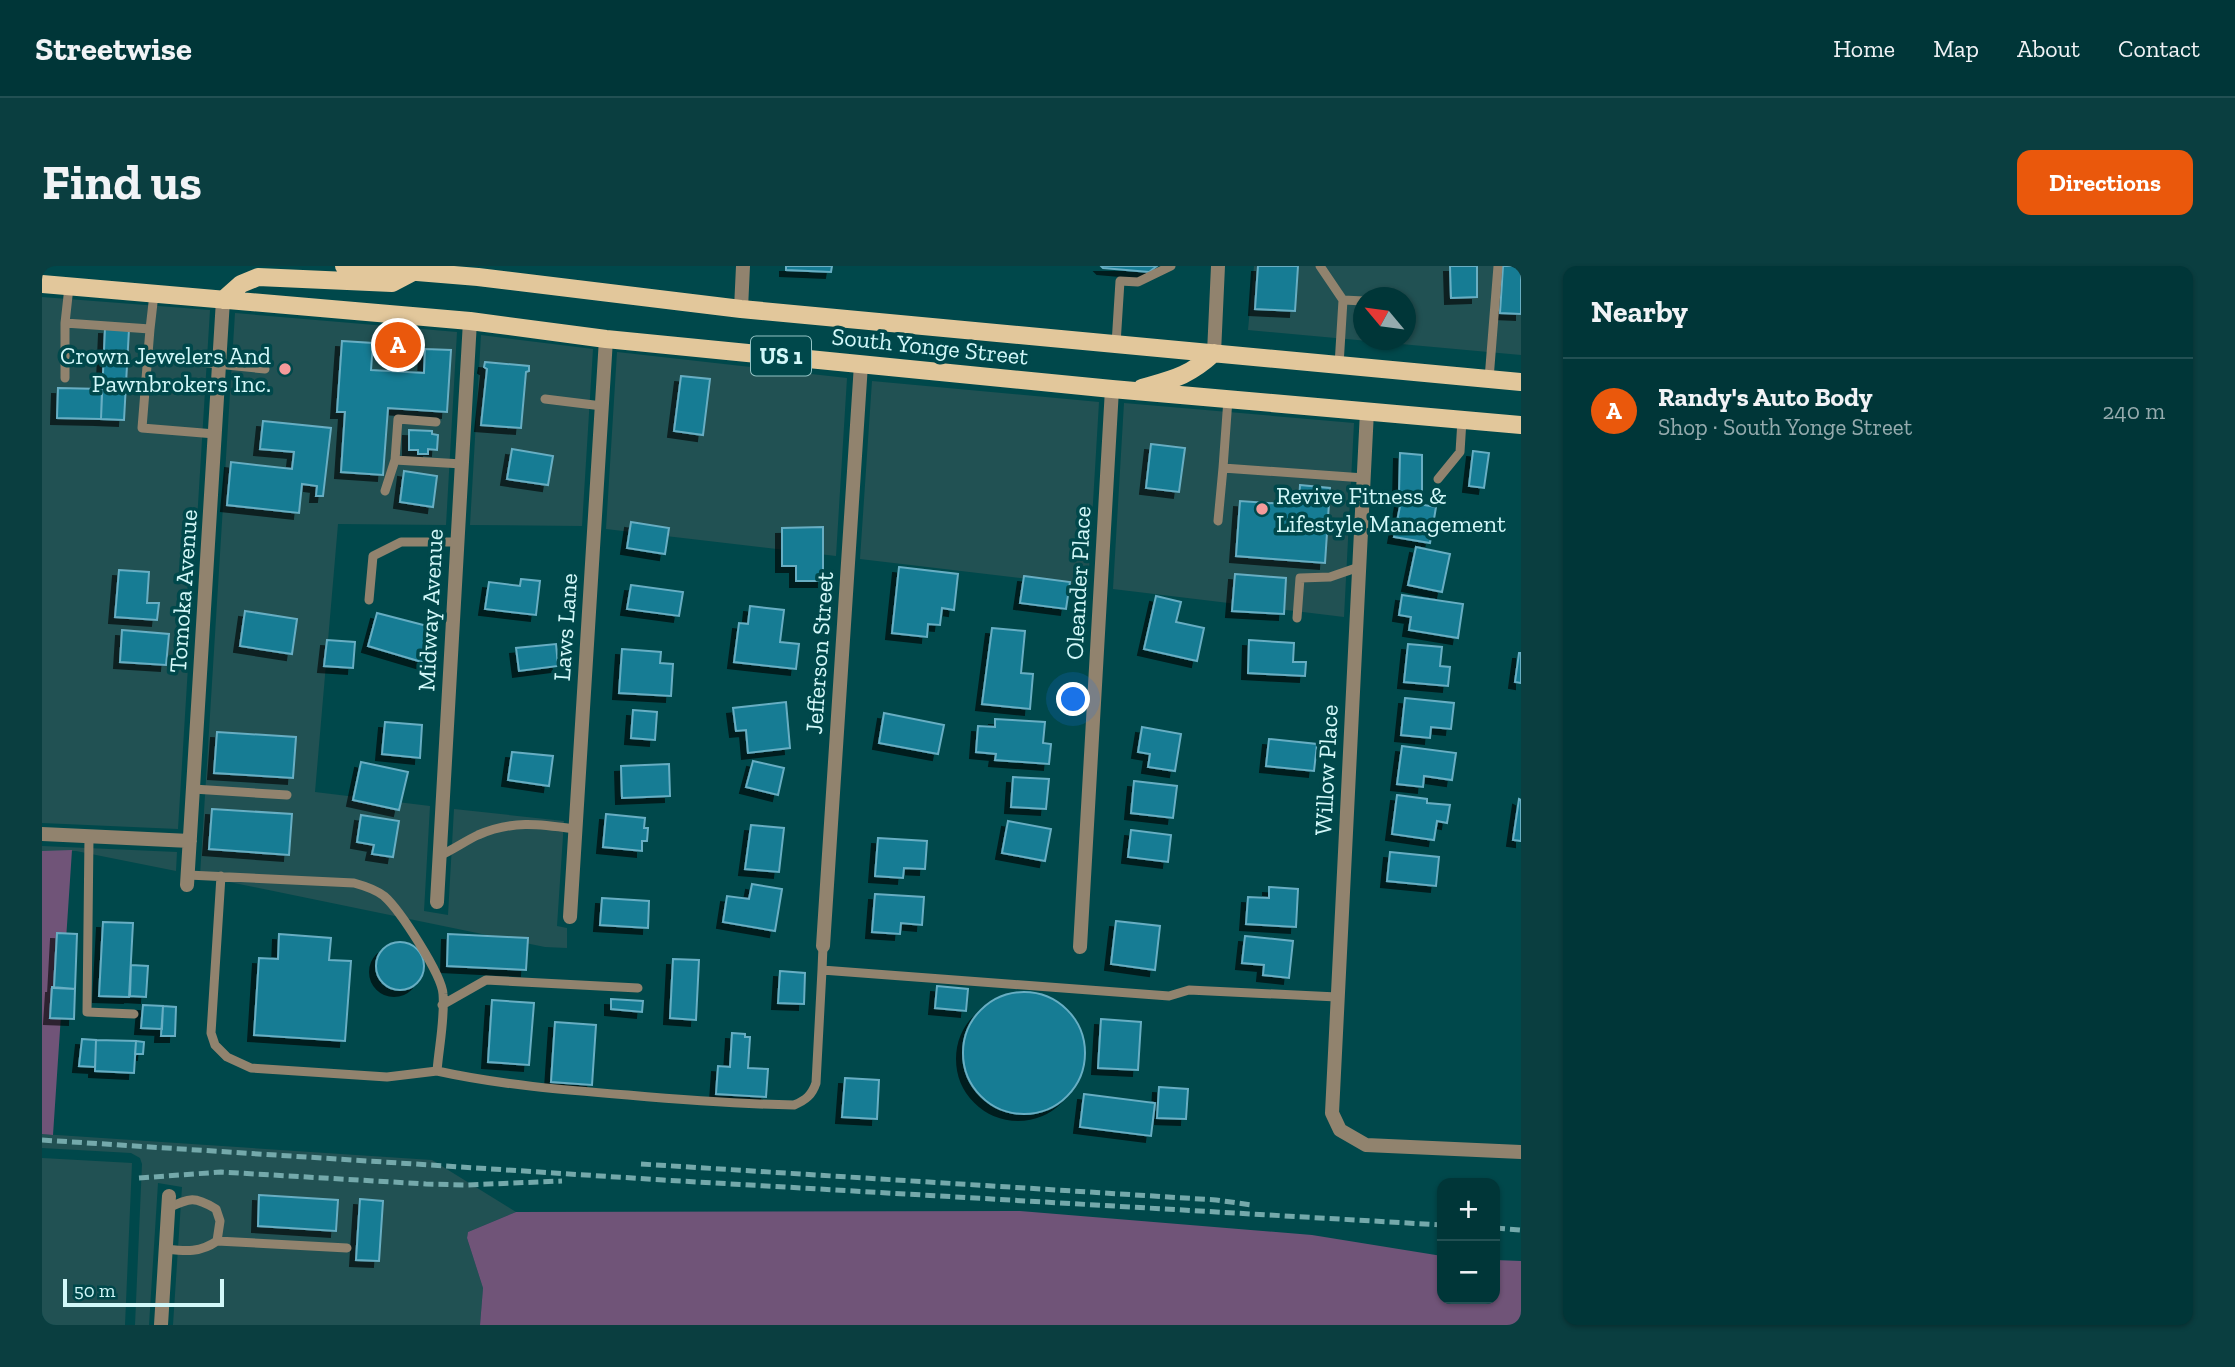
<!DOCTYPE html>
<html lang="en">
<head>
<meta charset="utf-8">
<style>
  :root { --surface:#003638; --page:#0a3e40; --text:#f1f3f6; --muted:#95abae; --line:#225053; --accent:#ea580c }
  body { margin:0; font-family:"Zilla Slab",serif; background:var(--page); color:var(--text) }
  .controls { position:absolute; right:21px; bottom:21px; display:grid; overflow:hidden; border-radius:14px; box-shadow:0 2px 5px #0004 }
  .controls button { width:63px; height:63px; display:grid; place-items:center; padding:0; border:0; border-bottom:2px solid var(--line); background:var(--surface); color:var(--text); font:35px sans-serif }
  .compass { position:absolute; left:1311px; top:21px; width:63px; height:63px; border-radius:50%; background:var(--surface); box-shadow:0 2px 5px #0004; rotate:299deg }
  .scale { position:absolute; left:21px; bottom:18px; width:161px; box-sizing:border-box; padding-left:7px; border:4px solid #d2f8f9; border-top:0; font-size:19px; line-height:24px; white-space:nowrap; color:#d2f8f9; -webkit-text-stroke:5px #00484b; paint-order:stroke }
  .you { position:absolute; left:1032px; top:434px; width:24px; height:24px; margin:-18px; border:5px solid #fff; border-radius:50%; background:#1a73e8; box-shadow:0 0 0 10px #1a73e833 }
  .badge { display:grid; place-items:center; width:46px; height:46px; border-radius:50%; background:var(--accent); color:#fff; font-size:23px; font-weight:700 }
  .pin { position:absolute; translate:-50% -50%; border:4px solid #fff; box-shadow:0 2px 7px #0006 }
  .list { margin:0; padding:0; list-style:none }
  h2 { display:flex; justify-content:space-between; align-items:center; height:91px; margin:0; padding:0 28px; font-size:30px }
  h2 small { font-size:23px; font-weight:400; color:var(--muted) }
  .list li { display:grid; grid-template-columns:46px 1fr auto; gap:21px; align-items:center; box-sizing:border-box; height:105px; padding:0 28px; border-top:2px solid var(--line) }
  .list b { display:block; font-size:26px; white-space:nowrap }
  .list p { margin:0; font-size:23px; white-space:nowrap; color:var(--muted) }
  .list em { font-size:23px; font-style:normal; color:var(--muted) }
  .map { position:relative; flex:none; width:1479px; height:1059px; overflow:hidden; border-radius:14px }
  header { display:flex; align-items:center; gap:42px; box-sizing:border-box; height:98px; padding:0 35px; background:var(--surface); border-bottom:2px solid var(--line) }
  header strong { font-size:33px }
  nav { display:flex; gap:38px; margin-inline-start:auto; font-size:24px }
  .intro { display:flex; align-items:center; justify-content:space-between; box-sizing:border-box; height:168px; padding:0 42px }
  h1 { margin:0; font-size:49px }
  .button { padding:18px 32px; border-radius:14px; background:var(--accent); color:#fff; font-size:24px; font-weight:700 }
  main { display:flex; gap:42px; padding:0 42px }
  aside { flex:1; background:var(--surface); border-radius:14px; box-shadow:0 2px 5px #0004 }
  .map>svg:first-child { display:block }
</style>
</head>
<body>
<header>
<strong>Streetwise</strong>
<nav><a>Home</a><a>Map</a><a>About</a><a>Contact</a></nav>
</header>
<div class="intro"><h1>Find us</h1><a class="button">Directions</a></div>
<main>
<div class="map">
<svg width="1479" height="1059" viewBox="0 0 1479 1059">
  <defs>
    <filter id="shadow"><feDropShadow dx="-6" dy="6" stdDeviation="0" flood-color="#0009"/></filter>
  </defs>
  <rect width="100%" height="100%" fill="#00484b"/>
  <path fill="#215153" fill-rule="evenodd" d="M1212,0H1479V89L1206,64ZM1322,32H1364V74H1322Z
    M0,31L168,44L136,563L0,557Z
    M193,47L415,66L404,259L296,258L273,526L388,540L382,645L406,649L412,543L522,555L515,660L525,662V682L503,681L158,610Z
    M439,69L551,83L540,260L428,259Z
    M575,86L805,112L794,290L564,263Z
    M830,115L1057,136L1046,320L818,293Z
    M1082,137L1312,157L1302,351L1071,323Z
    M0,580L135,586L134,605L34,585H0Z
    M0,868L390,894L474,946L426,966L425,972L441,1022L438,1059H131L140,921L116,917L107,1059H93L100,898L98,892L89,887L0,882Z
    M0,892L90,897L83,1059H0Z"/>
  <path fill="#705478" d="M30,584L11,869L0,868V585Z
    M978,945L1270,969L1400,990V1033H1453V994L1479,995V1059H438L441,1022L425,972L426,966L474,946Z"/>
  <path fill="#157b94" stroke="#67aec3" stroke-width="2" filter="url(#shadow)" d="M744,0H790L789,6L744,4Z
    M1059,0H1115L1107,6L1061,2Z
    M1216,0H1256L1253,45L1213,43Z
    M1408,0H1435V31L1409,32Z
    M1461,0H1479V48L1458,47Z
    M63,62L87,63L82,154L59,153Z
    M300,75L331,77L329,104L382,107L383,83L409,84L405,146L346,142L341,209L299,206L303,146H295Z
    M443,96L487,100V105L484,106L479,162L439,159L445,103L442,101Z
    M639,110L668,113L661,169L632,165Z
    M16,122L60,123L59,153L15,152Z
    M221,155L289,162L281,230H274L275,220L260,218L257,247L185,239L189,196L250,203L252,186L218,183Z
    M367,164L390,165V168L396,169L395,184L386,183V188H376V184H367Z
    M1109,178L1143,182L1137,226L1104,222Z
    M470,183L511,190L506,219L465,213Z
    M1431,185L1447,187L1442,222L1427,220Z
    M1358,187L1380,189V228H1357Z
    M362,205L395,210L391,241L358,236Z
    M1258,219L1288,222L1283,297L1194,290L1198,235L1257,239Z
    M1359,235L1394,241L1388,277L1352,271Z
    M589,256L627,262L623,288L585,282Z
    M781,261V315H754V300H740V262Z
    M1374,281L1408,288L1400,326L1366,319Z
    M857,301L916,308L912,344L900,342L898,359L886,358L885,371L850,367Z
    M77,304L107,306L105,337H117L115,354L73,351Z
    M1193,308L1244,312L1242,348L1190,345Z
    M982,310L1028,316L1024,343L978,337Z
    M479,313L498,315L494,349L443,343L447,316L478,320Z
    M589,319L641,326L637,350L585,343Z
    M1360,329L1421,338L1416,372L1367,364L1369,351L1357,349Z
    M1114,330L1139,336L1134,356L1162,362L1155,395L1102,383Z
    M708,340L742,344L738,376L757,378L754,403L692,396L697,357L706,358Z
    M203,345L255,353L250,388L198,380Z
    M335,347L393,362L383,397L326,380Z
    M950,362L983,365L979,407L991,408L988,443L940,438Z
    M80,364L127,368L124,399L78,396Z
    M285,374L313,376L311,402L282,400Z
    M1207,374L1252,377L1251,396H1264L1263,410L1206,407Z
    M514,378L516,400L477,405L474,382Z
    M1366,378L1400,381L1398,400L1408,401L1406,420L1362,416Z
    M580,383L619,386L618,397L631,398L629,430L577,427Z
    M1477,387H1479V417L1473,416Z
    M1363,432L1412,437L1409,463L1389,461L1388,472L1359,469Z
    M744,436L748,482L706,487L704,464L694,465L691,442Z
    M591,444L615,446L613,474L589,472Z
    M842,447L902,459L896,488L837,477Z
    M953,453L1003,456L1001,477L1009,478L1007,498L953,494L954,488L934,486L936,460L953,461Z
    M343,456L380,459L378,492L340,488Z
    M1100,461L1139,468L1133,505L1106,501L1108,488L1096,486Z
    M175,466L254,471L251,512L172,507Z
    M1227,473L1275,478L1272,505L1224,500Z
    M1360,480L1414,487L1410,514L1382,510L1381,521L1355,518Z
    M470,486L511,490L507,520L466,514Z
    M711,495L742,502L736,529L704,521Z
    M319,496L366,506L357,544L311,534Z
    M627,498L628,530L580,532L579,500Z
    M971,511L1007,513L1004,543L969,541Z
    M1092,515L1135,520L1131,552L1089,547Z
    M1355,529L1385,533V537L1408,539L1405,557L1395,555L1392,574L1350,568Z
    M1477,533L1479,534V575L1471,574Z
    M170,543L250,548L247,589L167,583Z
    M564,548L603,552L602,562H606L605,575H600V585L561,581Z
    M319,549L357,555L351,591L330,588L332,579L315,576Z
    M966,555L1009,563L1003,595L960,587Z
    M709,559L742,562L737,606L703,603Z
    M1089,564L1129,569L1126,596L1086,591Z
    M836,572L885,575L883,603L862,602L861,612L833,610Z
    M1348,586L1397,591L1394,620L1345,615Z
    M710,618L740,623L733,665L681,656L685,630L707,633Z
    M1227,621L1256,623L1254,661L1204,658L1206,631L1227,632Z
    M833,628L882,631L880,659L859,657L858,668L830,666Z
    M560,632L607,635L606,662L558,659Z
    M1074,655L1118,660L1113,704L1069,698Z
    M61,656L91,657L87,731L57,730Z
    M15,667L35,668L33,723L12,722Z
    M237,668L289,672L287,694L309,695L303,775L212,769L217,692L236,693Z
    M406,668L486,672L484,704L405,700Z
    M1203,670L1251,675L1247,712L1221,709L1222,699L1200,697Z
    M334 700a24 24 0 1 1 48 0a24 24 0 1 1-48 0Z
    M631,693L657,694L654,754L628,752Z
    M89,699L106,700L104,731L88,730Z
    M738,705L763,707L762,738L736,737Z
    M895,720L926,723L924,745L893,742Z
    M10,721L33,723L32,753L8,752Z
    M921 787a61 61 0 1 1 122 0a61 61 0 1 1-122 0Z
    M569,733L601,735L600,746L569,743Z
    M450,734L492,737L487,799L446,796Z
    M101,739L121,740L120,763L99,762Z
    M121,740L134,741L133,770H119Z
    M1059,753L1099,756L1096,804L1056,802Z
    M513,756L554,759L550,819L509,816Z
    M690,767L703,768V771H708L706,802L726,803L724,831L674,828L676,800L688,801Z
    M40,773L54,774L53,801L37,800Z
    M54,774L94,775L92,807L53,805Z
    M94,775L102,776L101,788H93Z
    M803,812L837,814L835,853L800,851Z
    M1117,821L1146,823L1144,853L1115,852Z
    M1042,828L1113,837L1109,870L1038,861Z
    M217,929L296,934L294,965L216,960Z
    M318,933L341,935L337,995L314,994Z"/>
  <g fill="none" stroke-linecap="round" stroke-linejoin="round">
    <path stroke="#91836e" stroke-width="9" d="M1278,0L1301,34
      M27,21L23,57L108,63L100,162L173,168
      M108,63L112,28
      M1074,78L1078,15L1096,16L1129,0
      M105,91L223,103
      M1297,99L1301,34L1322,35
      M23,112V57
      M1447,113L1456,0
      M503,133L560,140
      M1186,133L1181,202L1322,212
      M353,194L420,198
      M1396,213L1418,186L1420,154
      M343,225L353,194L356,153L394,156
      M1176,255L1181,202
      M327,334L331,290L359,276H415
      M1255,352L1258,312L1288,311L1317,301
      M151,523L245,529
      M47,571L45,746L92,748
      M397,590C411,584 423,575 436,569C471,554 497,558 533,563
      M146,609L312,617C323,620 333,623 342,630C358,644 400,709 401,728C403,753 397,780 395,805C459,819 522,824 586,829C642,834 697,838 752,839C764,834 770,829 774,817L780,704
      M179,610L169,767L173,779L185,791L209,802L345,811L395,805
      M781,680L780,704L1127,730L1147,724L1295,731
      M400,739L444,714L596,722
      M126,942C148,932 152,930 174,943L178,955L175,975L305,982
      M123,983C143,985 158,987 175,975"/>
    <path stroke="#91836e" stroke-width="14" d="M699,43L701,0
      M1172,87L1176,0
      M1325,145L1290,847L1298,864L1324,879L1479,886
      M0,568L148,575
      M145,619L181,34
      M395,636L428,55
      M528,651L564,73
      M781,680L819,98
      M1038,681L1070,123
      M119,1059L127,930"/>
    <path stroke="#e2c79b" stroke-width="18" d="M302,0L436,11L699,43L1479,116
      M0,18L428,55L564,73L1070,123L1479,159
      M181,34L199,18L216,11L350,17L371,6
      M1100,122C1132,113 1147,110 1172,87"/>
    <path stroke="#74a9ab" stroke-width="5" stroke-dasharray="10 5" stroke-linecap="butt" d="M0,874L621,914L1400,959
      M599,898L1174,934L1210,939
      M97,912L179,906L384,918L424,919L520,915
      M1453,962L1479,964"/>
  </g>
  <g fill="#f59b9b" stroke="#00484b" stroke-width="2.5">
    <circle cx="243" cy="103" r="7"/>
    <circle cx="1220" cy="243" r="7"/>
  </g>
  <g text-anchor="middle" dominant-baseline="central" stroke-width="7" stroke-linejoin="round" paint-order="stroke">
    <rect fill="#00484b" stroke="#93c3c5" stroke-width="2" x="709" y="70.5" width="60" height="39" rx="5"/>
    <g font-size="23" font-weight="bold" fill="#d2f8f9">
      <text x="739" y="90">US 1</text>
    </g>
    <g font-size="24" fill="#d2f8f9" stroke="#00484b">
      <text transform="translate(888 80) rotate(6)">South Yonge Street</text>
      <text transform="translate(1036 317) rotate(-87)">Oleander Place</text>
      <text transform="translate(141 325) rotate(-86)">Tomoka Avenue</text>
      <text transform="translate(388 344) rotate(-87)">Midway Avenue</text>
      <text transform="translate(523 361) rotate(-86)">Laws Lane</text>
      <text transform="translate(777 387) rotate(-86)">Jefferson Street</text>
      <text transform="translate(1284 504) rotate(-87)">Willow Place</text>
    </g>
    <g font-size="24" fill="#d2f8f9" stroke="#00484b" text-anchor="end">
      <text x="229" y="89">Crown Jewelers And<tspan x="229" dy="28">Pawnbrokers Inc.</tspan></text>
      <text x="1234" y="229" text-anchor="start">Revive Fitness &amp;<tspan x="1234" dy="28">Lifestyle Management</tspan></text>
    </g>
  </g>
</svg>
<div class="controls">
<button>+</button>
<button>−</button>
</div>
<svg class="compass" viewBox="-18 -18 36 36"><path d="M0-13l5 13h-10z" fill="#e53935"/><path d="M0 13l5-13h-10z" fill="#95abae"/></svg>
<div class="scale">50 m</div>
<div class="you"></div>
<div class="pin badge" style="left:356px;top:79px">A</div>
</div>
<aside>
<h2>Nearby<small></small></h2>
<ul class="list">
<li><span class="badge">A</span><div><b>Randy's Auto Body</b><p>Shop · South Yonge Street</p></div><em>240 m</em></li>
</ul>
</aside>
</main>
</body>
</html>
